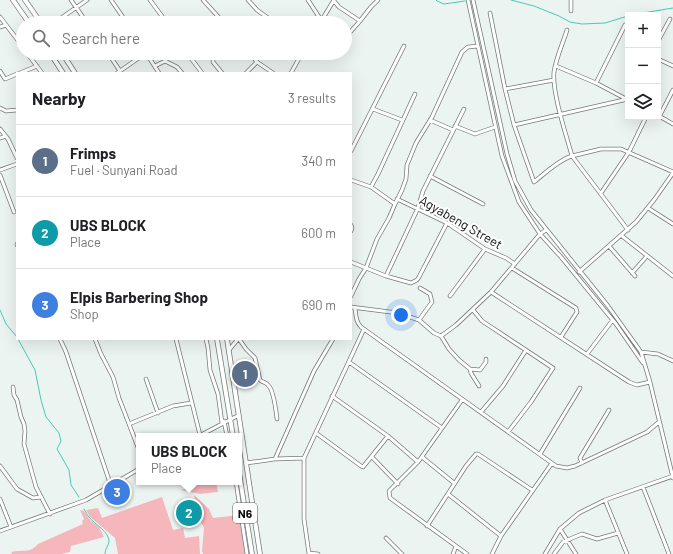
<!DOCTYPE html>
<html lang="en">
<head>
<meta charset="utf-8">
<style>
  :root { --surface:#fff; --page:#f6f6f6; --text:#202124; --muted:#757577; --line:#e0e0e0; --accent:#0b8043 }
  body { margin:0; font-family:Barlow,sans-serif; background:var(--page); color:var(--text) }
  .controls { position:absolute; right:12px; top:12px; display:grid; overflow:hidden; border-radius:0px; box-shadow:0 4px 16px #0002 }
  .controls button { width:36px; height:36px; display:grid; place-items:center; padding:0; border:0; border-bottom:1px solid var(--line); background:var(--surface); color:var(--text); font:20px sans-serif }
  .you { position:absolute; left:401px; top:315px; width:14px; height:14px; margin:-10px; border:3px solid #fff; border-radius:50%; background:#1a73e8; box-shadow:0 0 0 6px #1a73e833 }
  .badge { display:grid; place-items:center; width:26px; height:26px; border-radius:50%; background:var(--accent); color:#fff; font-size:13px; font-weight:700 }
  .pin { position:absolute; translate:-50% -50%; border:2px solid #fff; box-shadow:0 1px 4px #0006 }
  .popup { position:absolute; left:136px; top:433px; width:106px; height:52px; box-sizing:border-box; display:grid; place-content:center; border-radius:0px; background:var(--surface); filter:drop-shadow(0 1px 3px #0005); font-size:13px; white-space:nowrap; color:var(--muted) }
  .popup b { font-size:15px; color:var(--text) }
  .popup::after { content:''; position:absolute; left:50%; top:100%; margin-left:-8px; border:8px solid transparent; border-top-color:var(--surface) }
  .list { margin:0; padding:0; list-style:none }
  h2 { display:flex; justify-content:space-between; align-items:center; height:52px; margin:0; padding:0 16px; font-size:17px }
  h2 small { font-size:13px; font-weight:400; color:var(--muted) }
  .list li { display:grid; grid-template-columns:26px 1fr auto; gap:12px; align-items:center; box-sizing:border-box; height:72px; padding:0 16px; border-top:1px solid var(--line) }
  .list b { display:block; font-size:15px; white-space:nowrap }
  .list p { margin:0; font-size:13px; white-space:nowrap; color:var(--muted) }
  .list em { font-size:13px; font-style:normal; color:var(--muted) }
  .icon { flex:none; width:22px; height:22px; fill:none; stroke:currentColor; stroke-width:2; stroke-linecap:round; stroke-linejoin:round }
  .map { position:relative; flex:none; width:673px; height:554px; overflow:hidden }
  .search { position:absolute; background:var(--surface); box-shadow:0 4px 16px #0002; left:16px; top:16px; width:336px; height:44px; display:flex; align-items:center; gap:10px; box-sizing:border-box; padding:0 14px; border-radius:22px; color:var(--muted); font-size:15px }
  .panel { position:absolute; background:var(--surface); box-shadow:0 4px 16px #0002; left:16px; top:72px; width:336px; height:268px; border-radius:0px }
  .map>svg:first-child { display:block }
</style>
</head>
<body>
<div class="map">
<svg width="673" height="554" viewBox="0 0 673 554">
  <rect width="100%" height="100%" fill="#ecf4f2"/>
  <path fill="#f5b6bc" d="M205,482H216L218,492L200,494L181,490Z
    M194,495L209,509L213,518L239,515L245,554H203L202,551L204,528L197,514Z
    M162,497L173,530L183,528L185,538L199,536L200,554H118L115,538L90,517L86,510L98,508L102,518Z
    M80,510L84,511L90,520L99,527L104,537L71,546L70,552L61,554H12L11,552C24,549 29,554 38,544L83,524L82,521L84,519Z"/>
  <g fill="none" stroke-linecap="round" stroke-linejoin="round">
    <path stroke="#43ccb5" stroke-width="1" d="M436,0L437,1L444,4L465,1
      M511,0L534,6L559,16L570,22L582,24L605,23L628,16
      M631,15L673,8
      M0,310L6,324L17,337
      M18,339L35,370L41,400L46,417L59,433L61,441L57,449L69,470L71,485L79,497
      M84,509C86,512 87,515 89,517C94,524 110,532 109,542C108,546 105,549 105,554"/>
    <defs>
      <path id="minor" d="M71,0L87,23
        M111,0L127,23
        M150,0L167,23
        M203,0L224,23
        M248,0L257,10L275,23
        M308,0L321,20
        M468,0L502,156L519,202L540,234L561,257L616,324L643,363
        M473,0L507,154L515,181L531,210L608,306L641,352L650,382L673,478
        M571,0V11
        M334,1L339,7L360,21L371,7L378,0
        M490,13L505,89L514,125L534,182C544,174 560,159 572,156L628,230
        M0,17L23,47
        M54,23L87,0
        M320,23L334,0
        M0,27L6,25
        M567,30C563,43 556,58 554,72C552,93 566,134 572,156L601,149H621L673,172
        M345,38L360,21
        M658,41L670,19
        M27,53L42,73
        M108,53L120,71
        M146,53L159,73
        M187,53L202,73
        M215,53L213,56V62L222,73
        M250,53L257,62L273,73
        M658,59L673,66
        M165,61L168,56L172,53
        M155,66L165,61L177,67L182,73
        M556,66L596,83L628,100
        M0,71L5,79L17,74
        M20,73L37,66
        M117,73L146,53
        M246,73L257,62
        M291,73L302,53
        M596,83L625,25
        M505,89L554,80
        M0,108L6,111L17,110
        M373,109L402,120
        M659,116L673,124
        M659,117L673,90
        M430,120L453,130
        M514,125L628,99
        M455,126L475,134L495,127
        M0,129L8,139L17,158
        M0,138L6,136
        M351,151L404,46
        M0,170L17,164
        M0,175L14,212
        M430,176L483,204
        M351,180L371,187L395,204
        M371,187L378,174L415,94
        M601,193L629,152L646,117
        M397,199L447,223L485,249L506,258L515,264
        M648,208L673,224
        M351,225L352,228L351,231
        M622,236L673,276
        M17,244V245
        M609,246L635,276
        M351,262L386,276L411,283L417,280L419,277L447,223
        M512,268L576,308L577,312L561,337
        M579,272L636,222L654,200L673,173
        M632,273L647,256
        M386,276L418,208L423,191L464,109
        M491,292L629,382L637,385L650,382
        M351,296L359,279L366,268L377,239L389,218L395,204L402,190L406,179L407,165L416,143L432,117L462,52L468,47L478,46
        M450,296L485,249
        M351,307L398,313L419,320L434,333L441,336L449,349L459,360L470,369L471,373L479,386
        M355,308C356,316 356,322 361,327L556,466L567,468L575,466L647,432L659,422
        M473,310L482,321L488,325L553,368L531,402L508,432
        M419,320L432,302L430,294L420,288
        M441,336L456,325L491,292L540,234L546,230
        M60,339L66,352L111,486
        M95,339L101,354L113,377L119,398L139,450
        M176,339L200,435
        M206,339L208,348L210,370L218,394L222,423
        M239,339L246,349L255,358L260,380C263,383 266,382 268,385C274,390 276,411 277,419
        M229,350L238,339
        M641,352L658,354L673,361
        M587,354L612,321
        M349,362L442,428
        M470,369L480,370L486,362V359
        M146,379L158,413
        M13,387L14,395L17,400L21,417L24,424L25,431L24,444L36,487L50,514
        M332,396L388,436L418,462
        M462,400L418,462L389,491L390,498L467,554
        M481,412L503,386L526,350
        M224,421L227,436
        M129,424L173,406L191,403
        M316,433L361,466L363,467L388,436
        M199,436L239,415
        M540,454L580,388
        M372,457L398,484
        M422,457L454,483
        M275,459L314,371L333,339
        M246,463L275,459L304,458
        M582,463L580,458L609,410
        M0,466L17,489L33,498L41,497
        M236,482L247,554
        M643,487L669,554
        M448,494L501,536
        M0,499L11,527
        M605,500L627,554
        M427,526L466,466L476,454H478L532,490
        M560,529L576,554
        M0,531L86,500L139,469
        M386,538L402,554
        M309,553L318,554
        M309,554L304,519V458L364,329
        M453,554L456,546
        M492,554L501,536L552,463
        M545,554L560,529L579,513L605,500L673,476
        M554,554L563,542L577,536L582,534L597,539L618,533"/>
      <path id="major" d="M13,0L29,23
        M25,0L41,23
        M50,53L63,73
        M62,53L75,73
        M217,339L233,436
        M227,339L260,554
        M239,472L252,554"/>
    </defs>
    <use href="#minor" stroke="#747b79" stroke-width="4.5"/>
    <use href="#major" stroke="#747b79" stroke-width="5.5"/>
    <use href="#minor" stroke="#fff" stroke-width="3"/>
    <use href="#major" stroke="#fff" stroke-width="4"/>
  </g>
  <g text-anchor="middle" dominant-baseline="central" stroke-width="4" stroke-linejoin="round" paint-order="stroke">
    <rect fill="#fff" stroke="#575858" stroke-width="1" x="233" y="503" width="24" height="20" rx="3"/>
    <g font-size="12" font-weight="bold" fill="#0f1111">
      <text x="245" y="513">N6</text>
    </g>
    <g font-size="13" fill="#0f1111" stroke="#fff">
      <text transform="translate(461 222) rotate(30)">Agyabeng Street</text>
    </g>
  </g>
</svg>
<div class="controls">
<button>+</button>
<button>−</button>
<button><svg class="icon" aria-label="layers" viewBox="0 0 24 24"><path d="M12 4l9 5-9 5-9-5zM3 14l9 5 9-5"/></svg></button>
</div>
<div class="you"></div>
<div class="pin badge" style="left:245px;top:374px;background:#5c6f8a">1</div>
<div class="pin badge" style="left:189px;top:513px;background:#0f9aa8">2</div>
<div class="popup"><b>UBS BLOCK</b>Place</div>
<div class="pin badge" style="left:117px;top:492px;background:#3f7fe0">3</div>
<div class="search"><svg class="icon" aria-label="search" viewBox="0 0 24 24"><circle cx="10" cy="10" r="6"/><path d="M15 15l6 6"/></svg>Search here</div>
<section class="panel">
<h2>Nearby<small>3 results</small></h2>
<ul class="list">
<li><span class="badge" style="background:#5c6f8a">1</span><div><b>Frimps</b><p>Fuel · Sunyani Road</p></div><em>340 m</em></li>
<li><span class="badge" style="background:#0f9aa8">2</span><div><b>UBS BLOCK</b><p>Place</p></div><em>600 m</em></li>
<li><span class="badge" style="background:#3f7fe0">3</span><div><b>Elpis Barbering Shop</b><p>Shop</p></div><em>690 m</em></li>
</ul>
</section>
</div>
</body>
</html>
